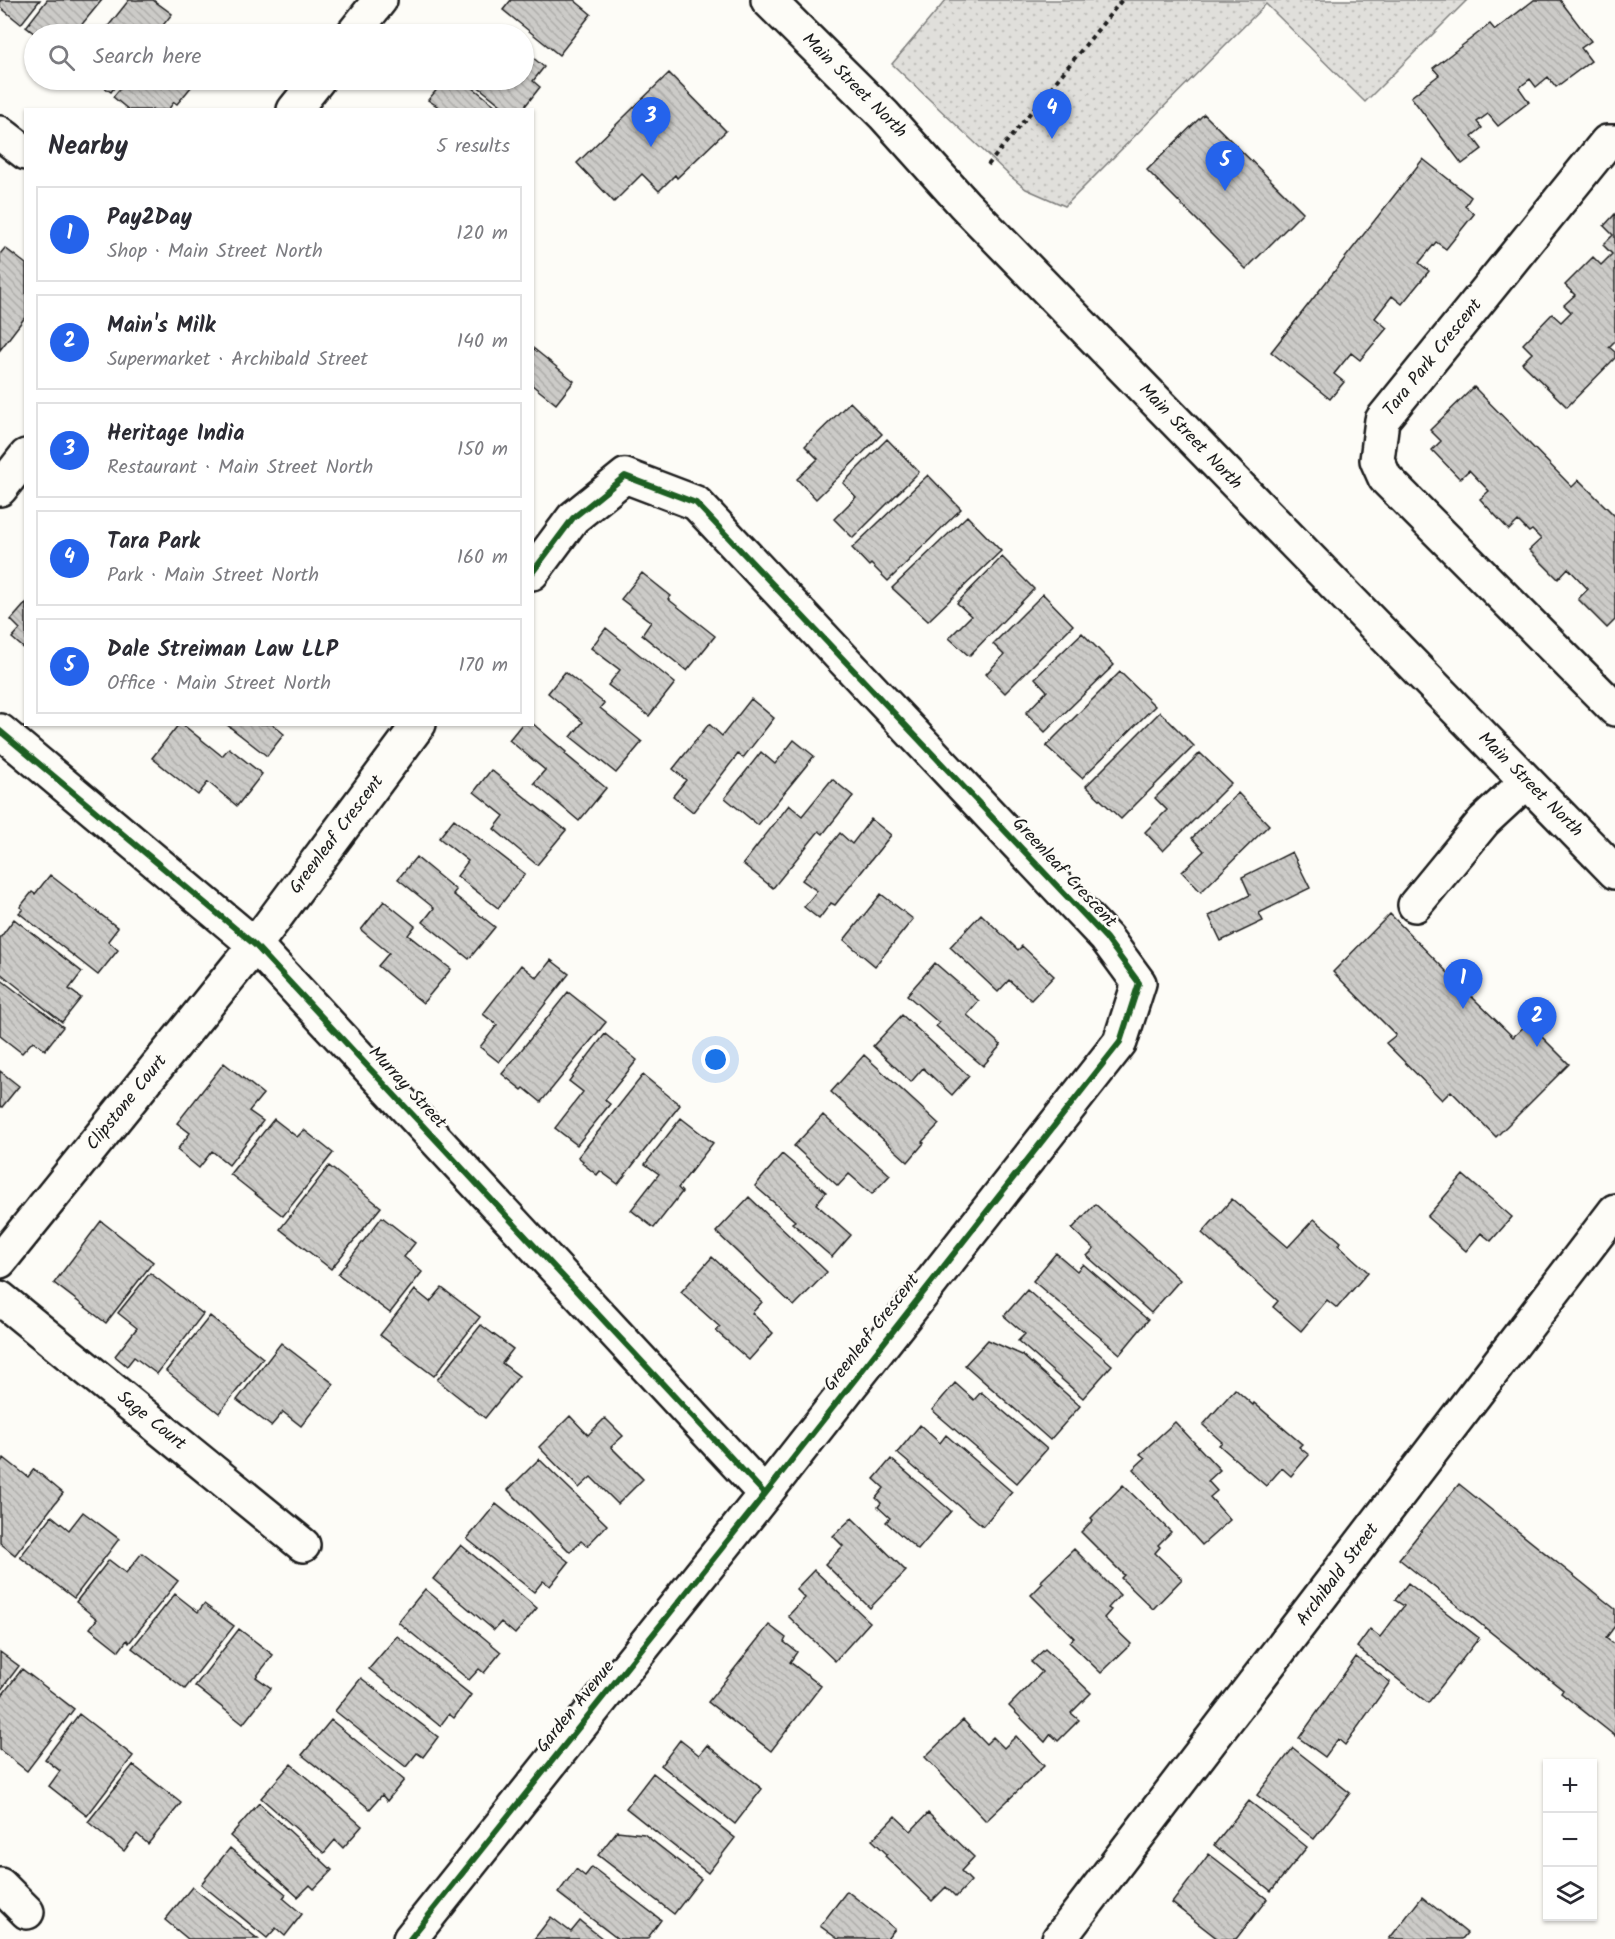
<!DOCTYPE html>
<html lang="en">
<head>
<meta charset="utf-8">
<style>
  :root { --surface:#fff; --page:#f7f7f7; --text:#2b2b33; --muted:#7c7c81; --line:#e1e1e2; --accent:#2563eb }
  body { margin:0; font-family:Kalam,sans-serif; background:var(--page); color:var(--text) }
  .controls { position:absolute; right:18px; bottom:18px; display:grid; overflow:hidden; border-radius:0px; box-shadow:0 2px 4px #0004 }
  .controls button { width:54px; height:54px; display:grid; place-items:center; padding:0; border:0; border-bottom:2px solid var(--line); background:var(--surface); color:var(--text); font:30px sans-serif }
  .you { position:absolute; left:716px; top:1060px; width:21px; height:21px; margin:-15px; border:4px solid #fff; border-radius:50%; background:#1a73e8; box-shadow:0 0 0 9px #1a73e833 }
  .badge { display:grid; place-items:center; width:39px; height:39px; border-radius:50%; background:var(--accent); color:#fff; font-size:20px; font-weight:700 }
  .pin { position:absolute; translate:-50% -50px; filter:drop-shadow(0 2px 3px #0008) }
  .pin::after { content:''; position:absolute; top:32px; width:21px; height:18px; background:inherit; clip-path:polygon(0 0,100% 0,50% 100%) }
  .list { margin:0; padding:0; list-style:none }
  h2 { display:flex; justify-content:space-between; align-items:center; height:78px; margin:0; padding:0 24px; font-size:26px }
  h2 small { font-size:20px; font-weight:400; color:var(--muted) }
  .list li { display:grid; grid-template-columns:39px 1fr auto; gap:18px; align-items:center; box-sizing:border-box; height:96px; margin:0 12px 12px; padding:0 12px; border:2px solid var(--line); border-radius:0px }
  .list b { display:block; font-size:22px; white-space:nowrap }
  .list p { margin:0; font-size:20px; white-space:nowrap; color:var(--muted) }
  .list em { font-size:20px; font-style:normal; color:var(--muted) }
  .icon { flex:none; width:33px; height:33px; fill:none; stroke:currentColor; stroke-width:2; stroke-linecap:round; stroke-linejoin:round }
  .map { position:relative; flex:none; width:1615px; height:1939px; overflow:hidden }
  .search { position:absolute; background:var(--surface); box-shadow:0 2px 4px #0004; left:24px; top:24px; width:510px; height:66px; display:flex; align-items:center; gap:15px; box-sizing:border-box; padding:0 21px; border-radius:33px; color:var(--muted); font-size:22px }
  .panel { position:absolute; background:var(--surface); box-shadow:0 2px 4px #0004; left:24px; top:108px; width:510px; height:618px; border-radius:0px }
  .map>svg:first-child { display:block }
</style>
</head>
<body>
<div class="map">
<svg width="1615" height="1939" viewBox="0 0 1615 1939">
  <defs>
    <pattern id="park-dots" width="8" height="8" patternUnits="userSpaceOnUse" patternTransform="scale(1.5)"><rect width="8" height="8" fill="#e0dfdb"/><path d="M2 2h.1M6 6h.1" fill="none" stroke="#c0bfbb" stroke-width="1.8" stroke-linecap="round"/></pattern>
    <pattern id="building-back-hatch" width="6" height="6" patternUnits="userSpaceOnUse" patternTransform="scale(1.5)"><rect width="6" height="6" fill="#cccbc8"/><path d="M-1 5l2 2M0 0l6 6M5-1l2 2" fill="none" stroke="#afaeab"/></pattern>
  </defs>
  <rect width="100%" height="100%" fill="#fdfcf7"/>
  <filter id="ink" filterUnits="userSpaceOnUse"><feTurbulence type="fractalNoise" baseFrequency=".0167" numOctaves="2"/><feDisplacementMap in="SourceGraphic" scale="12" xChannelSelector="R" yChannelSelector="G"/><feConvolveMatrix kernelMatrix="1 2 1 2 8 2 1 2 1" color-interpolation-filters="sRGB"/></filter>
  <g filter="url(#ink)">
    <path fill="url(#park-dots)" stroke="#7e7e7c" stroke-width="1.5" d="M946,0H1467L1365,102L1266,4L1065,206L1026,189L1010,176L892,64Z"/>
    <path fill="url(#building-back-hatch)" stroke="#1c1c1c" stroke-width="1.5" d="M0,0H40L21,24L0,7Z
      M47,0H102L74,34H35L26,27Z
      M129,0H153L172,14L156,34H102Z
      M511,0H574L591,14L559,55L503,10Z
      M1534,0H1560L1591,41L1581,48L1591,61L1556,87L1548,77L1536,87L1530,79L1519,88L1529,102L1498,126L1488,114L1477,122L1482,128L1472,136L1482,149L1462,164L1411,97L1439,75L1433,68L1490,24L1495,30Z
      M524,50L544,67L533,81L540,87L522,110H507L470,80H524Z
      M669,73L726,131L677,178L675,175L659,191L642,174L614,202L577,163Z
      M94,80H120L111,92Z
      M127,80H197L177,104L174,102L168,110H129L113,97Z
      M445,80H463L501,110H434L437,106L428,100Z
      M1204,114L1303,212L1246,269L1147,170Z
      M1423,159L1471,197L1465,206L1474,214L1446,249L1436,242L1419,263L1429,271L1402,304L1392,296L1375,318L1387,328L1360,360L1351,353L1334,374L1344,382L1330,399L1271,352Z
      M1615,214V341L1609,347L1615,352V358L1567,407L1522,363L1532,353L1523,344L1552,314L1561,322L1571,312L1564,305L1575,295L1565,285L1593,257L1601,265L1612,254L1603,245L1613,235L1604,226Z
      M5,248L26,264V316L0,350V254Z
      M533,348L574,381L556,404L532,385Z
      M1474,387L1572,487L1579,480L1615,516V620L1607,628L1578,599L1588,589L1568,568L1558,579L1529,550L1541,539L1532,530L1529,532L1518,521L1509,530L1480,499L1489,491L1469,470L1460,479L1432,450L1441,441L1430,430Z
      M850,402L882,434L816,499L797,479L818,459L805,446Z
      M887,439L919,472L853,538L834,519L856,497L843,483Z
      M928,475L961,509L888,581L871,564L869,566L852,548Z
      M967,516L1001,551L928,621L892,588Z
      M1002,557L1034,589L969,656L949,638L971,616L957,603Z
      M642,573L671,596L668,599L715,636L687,671L642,635L651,622L621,599Z
      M1043,594L1073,625L1005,693L986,674L1004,655L993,644Z
      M26,603V650L12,638L20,629L11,620Z
      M606,628L675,683L649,716L608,685L620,670L591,648Z
      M1082,633L1114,665L1045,732L1026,713L1047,691L1035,678Z
      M565,672L604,703L600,708L642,742L616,773L571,737L583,722L548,693Z
      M1120,672L1155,706L1082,778L1046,746Z
      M751,699L774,718L743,758L738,754L693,812L673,796L686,780L673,769L709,724L722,736Z
      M1160,712L1194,746L1121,819L1086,786Z
      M532,723L566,752L565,754L606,788L579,821L534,783L545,770L509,740L522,724Z
      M179,724H182L222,756L229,748L262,774L237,806L208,782L198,795L152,758Z
      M226,724H272L284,734L267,756Z
      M794,740L814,756L758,825L725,798L761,752L775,764Z
      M1200,753L1231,783L1163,851L1145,832L1167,810L1155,798Z
      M491,770L566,830L537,865L494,829L504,816L474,792Z
      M832,779L853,796L823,834L819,831L773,888L743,864L789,805L802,816Z
      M1238,793L1269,825L1201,892L1182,872L1204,851L1192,838Z
      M454,819L525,874L498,908L457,876L468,861L439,838Z
      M871,819L891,835L835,905L831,903L819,919L804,907L817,891L802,880L840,833L852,844Z
      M1292,852L1310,888L1259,913L1263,921L1221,941L1209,916L1250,895L1242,877Z
      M416,857L456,890L453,894L495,927L469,959L423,922L434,908L398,879Z
      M50,875L118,928L108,941L118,950L98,975L19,913L23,909L20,907L32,892L35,894Z
      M881,894L913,919L875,966L844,940Z
      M384,901L415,926L408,935L451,969L423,1003L378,966L389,953L361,930Z
      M981,914L1018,950L1022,946L1054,976L1031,1000L1009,980L998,992L950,947Z
      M1390,914L1452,977L1462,967L1479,984L1469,994L1513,1037L1528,1023L1569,1064L1496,1137L1451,1091L1442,1100L1386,1043L1396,1035L1333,972Z
      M14,919L82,972L69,989L81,998L62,1022L0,973V938Z
      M551,960L569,974L499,1062L480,1047L497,1025L483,1014L521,965L537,978Z
      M935,963L979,1001L967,1015L1001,1045L983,1066L936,1026L939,1023L907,995Z
      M0,979L63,1027L45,1050L33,1041L22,1053L0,1036Z
      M568,992L606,1022L541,1102L524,1088L522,1090L502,1074Z
      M902,1015L969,1076L952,1095L923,1068L911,1082L873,1046Z
      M605,1034L637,1060L605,1100L610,1104L577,1145L555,1128L583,1092L569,1081Z
      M864,1055L939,1124L922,1142L924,1143L908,1162L831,1092Z
      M224,1063L263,1094L249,1111L263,1121L229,1165L212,1151L199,1168L177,1150L190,1133L177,1123Z
      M0,1071L19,1086L2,1107L0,1106Z
      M643,1075L680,1105L618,1184L600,1171L597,1175L582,1163L583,1161L578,1157Z
      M823,1115L890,1175L872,1194L849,1174L838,1186L794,1146Z
      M681,1118L713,1143L678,1188L682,1192L654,1228L631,1210L659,1174L645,1164Z
      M274,1119L297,1137L304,1130L333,1153L283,1216L230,1174Z
      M782,1154L826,1192L816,1204L851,1235L832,1257L792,1223L795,1221L755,1186Z
      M329,1166L381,1207L331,1269L280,1229Z
      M1463,1175L1512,1217L1491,1241L1481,1233L1466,1251L1427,1217Z
      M749,1197L827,1272L794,1306L716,1232Z
      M1232,1199L1288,1247L1314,1219L1341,1242L1338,1245L1368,1272L1337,1308L1327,1300L1301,1331L1273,1307L1278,1301L1202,1233Z
      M1095,1204L1180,1280L1151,1313L1087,1256L1094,1249L1072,1229Z
      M382,1217L415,1243L404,1257L422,1272L390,1313L338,1274Z
      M101,1221L153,1262L106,1323L54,1283Z
      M1056,1253L1077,1271L1083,1264L1148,1320L1120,1354L1033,1281Z
      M712,1257L762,1302L752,1313L773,1333L749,1360L716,1331L720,1327L681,1292Z
      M150,1273L203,1314L157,1374L134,1357L127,1366L115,1356L137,1328L118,1313Z
      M442,1288L480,1317L434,1376L380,1335L415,1290L430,1302Z
      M1027,1290L1112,1365L1083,1398L1018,1341L1025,1334L1004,1316Z
      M210,1316L263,1358L219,1413L166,1371Z
      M481,1325L513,1349L502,1363L519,1376L485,1418L437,1380Z
      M988,1340L1022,1355L1080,1406L1050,1440L965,1365Z
      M281,1343L334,1384L301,1426L283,1412L271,1426L237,1400Z
      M955,1383L974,1400L981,1392L1047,1449L1017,1483L932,1410Z
      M1235,1389L1253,1405L1254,1403L1302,1444L1299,1447L1309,1455L1291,1476L1282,1468L1266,1486L1219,1445L1222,1442L1203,1425Z
      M570,1416L588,1435L605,1418L623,1436L611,1447L643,1479L618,1504L591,1477L579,1488L539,1447Z
      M1175,1422L1220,1470L1208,1481L1217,1491L1210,1497L1230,1520L1202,1545L1133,1469L1145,1458L1140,1454Z
      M920,1425L940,1443L946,1435L1012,1492L983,1526L897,1453Z
      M4,1458L28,1477L34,1469L63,1493L15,1555L0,1543V1463Z
      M539,1459L607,1525L587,1546L581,1541L570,1552L508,1490Z
      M891,1459L951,1511L918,1550L886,1522L890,1518L878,1507L881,1503L876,1498L884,1488L874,1479Z
      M1459,1484L1615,1609V1626L1606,1638L1615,1645V1736L1561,1693L1563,1690L1399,1559Z
      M1123,1485L1171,1532L1158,1545L1160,1547L1155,1553L1182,1579L1153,1609L1121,1578L1124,1575L1081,1532L1093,1520L1091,1518Z
      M496,1504L569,1562L550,1586L543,1581L534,1592L467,1539Z
      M83,1512L119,1539L74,1598L20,1557L52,1516L69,1530Z
      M852,1518L906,1571L870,1608L825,1564L843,1546L833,1536Z
      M461,1545L537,1608L515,1634L501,1622L494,1630L433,1579Z
      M1074,1549L1120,1595L1108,1608L1111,1610L1104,1618L1131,1644L1101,1673L1069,1642L1074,1638L1031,1595L1043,1583L1041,1581Z
      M142,1553L178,1581L129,1643L127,1640L119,1651L90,1628L97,1619L76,1602L109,1560L126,1573Z
      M814,1570L870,1622L835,1661L788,1616L805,1598L796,1589Z
      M1408,1583L1479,1638L1428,1703L1357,1647L1370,1629L1380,1637L1404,1606L1395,1600Z
      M425,1589L501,1652L484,1673L479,1669L469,1680L398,1622Z
      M175,1594L198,1612L204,1604L234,1626L185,1689L132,1648Z
      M769,1625L786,1638L784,1642L797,1652L790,1662L821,1686L771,1751L708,1702Z
      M239,1629L273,1655L256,1677L271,1688L243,1724L195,1686Z
      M397,1636L471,1695L454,1718L449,1714L440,1726L369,1669Z
      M1045,1649L1091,1693L1071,1713L1079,1720L1058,1741L1051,1734L1045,1742L1009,1706L1042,1672L1031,1662Z
      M0,1652L19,1666L0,1691Z
      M1356,1657L1390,1682L1345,1745L1338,1739L1325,1757L1299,1738Z
      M22,1669L74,1709L27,1771L0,1750V1698Z
      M361,1678L438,1737L423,1757L417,1753L406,1767L335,1711Z
      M79,1714L133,1756L87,1816L49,1786L60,1771L45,1759Z
      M331,1720L404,1780L387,1801L382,1795L370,1809L302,1755Z
      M963,1720L986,1744L993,1737L1004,1748L1016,1736L1044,1766L986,1821L925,1757Z
      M680,1740L699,1755L707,1745L762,1789L735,1824L661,1765Z
      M1293,1748L1350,1793L1314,1839L1257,1795Z
      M291,1764L362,1826L343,1848L335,1840L324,1853L261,1798Z
      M133,1765L181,1803L148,1844L137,1834L124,1851L88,1822Z
      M653,1773L735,1838L708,1873L626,1808Z
      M1249,1801L1307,1847L1271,1891L1214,1845Z
      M259,1803L332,1870L314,1889L310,1885L298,1897L230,1836Z
      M928,1813L974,1857L961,1871L971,1881L956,1897L946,1887L932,1901L885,1856L887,1854L872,1840L895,1816L911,1831Z
      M617,1831L644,1834L701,1879L674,1914L598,1855Z
      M230,1848L286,1894L283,1898L302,1914L285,1936L276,1928L267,1938L201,1884Z
      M1209,1854L1267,1899L1236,1939H1218L1172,1903Z
      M592,1867L661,1920L647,1939H618L558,1893L576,1869L585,1876Z
      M192,1887L258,1939H188L165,1920Z
      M847,1891L895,1929L887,1939H838L820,1926Z
      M1422,1897L1467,1933L1462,1939H1389Z
      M551,1917L571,1932L580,1921L603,1939H534Z"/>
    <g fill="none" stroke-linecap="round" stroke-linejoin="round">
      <defs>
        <path id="minor" d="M353,34L380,0
          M294,110L318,80
          M0,133L26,153
          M1615,142H1607L1382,420L1377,460L1385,478L1615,709
          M0,489L26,456
          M0,731L255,945L765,1494
          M1415,905L1484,821L1526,782
          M0,1261L255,945L419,724
          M0,1298L303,1545
          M0,1885L27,1912
          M410,1939L765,1494L1120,1042L1139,983L1106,938L696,503L625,476L573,518L532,573
          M1059,1939L1615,1211"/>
        <path id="major" d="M768,0L884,115L964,204L1038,280L1615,872"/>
      </defs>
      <use href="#minor" stroke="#1c1c1c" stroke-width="38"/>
      <use href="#major" stroke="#1c1c1c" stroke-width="38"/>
      <path stroke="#1c1c1c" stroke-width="4" stroke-dasharray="4.5 4.5" stroke-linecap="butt" d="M988,165L1122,0"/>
      <use href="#minor" stroke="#fdfcf7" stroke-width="33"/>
      <use href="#major" stroke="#fdfcf7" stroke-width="33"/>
      <defs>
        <path id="cycleway" d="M0,731L255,945L765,1494
          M410,1939L765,1494L1120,1042L1139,983L1106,938L696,503L625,476L573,518L532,573"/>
      </defs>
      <use href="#cycleway" stroke="#fdfcf7" stroke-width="10"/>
      <use href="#cycleway" stroke="#1b5e20" stroke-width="6"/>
    </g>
  </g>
  <g text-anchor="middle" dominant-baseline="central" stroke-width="5" stroke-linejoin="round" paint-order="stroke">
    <g font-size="18" fill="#1c1c1c" stroke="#fdfcf7">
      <text transform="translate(854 86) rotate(45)">Main Street North</text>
      <text transform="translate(1433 358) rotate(-51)">Tara Park Crescent</text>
      <text transform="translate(1190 437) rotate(46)">Main Street North</text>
      <text transform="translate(1530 785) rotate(45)">Main Street North</text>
      <text transform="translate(337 835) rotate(-53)">Greenleaf Crescent</text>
      <text transform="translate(1064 873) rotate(47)">Greenleaf Crescent</text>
      <text transform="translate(407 1088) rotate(47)">Murray Street</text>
      <text transform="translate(127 1103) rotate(-51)">Clipstone Court</text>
      <text transform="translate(872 1333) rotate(-52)">Greenleaf Crescent</text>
      <text transform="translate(151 1421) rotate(39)">Sage Court</text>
      <text transform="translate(1338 1575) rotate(-53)">Archibald Street</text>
      <text transform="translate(576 1707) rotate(-51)">Garden Avenue</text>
    </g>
  </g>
</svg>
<div class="controls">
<button>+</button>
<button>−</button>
<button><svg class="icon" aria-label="layers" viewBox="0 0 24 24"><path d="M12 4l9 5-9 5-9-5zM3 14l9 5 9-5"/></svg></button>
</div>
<div class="you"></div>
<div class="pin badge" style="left:1463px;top:1009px">1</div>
<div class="pin badge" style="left:1537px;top:1047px">2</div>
<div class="pin badge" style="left:651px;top:147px">3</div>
<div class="pin badge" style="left:1052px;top:139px">4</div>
<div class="pin badge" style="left:1225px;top:191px">5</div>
<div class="search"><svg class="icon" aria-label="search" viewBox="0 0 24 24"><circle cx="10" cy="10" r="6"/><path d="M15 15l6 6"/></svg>Search here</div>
<section class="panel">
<h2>Nearby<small>5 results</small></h2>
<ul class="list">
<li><span class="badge">1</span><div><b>Pay2Day</b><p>Shop · Main Street North</p></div><em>120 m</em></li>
<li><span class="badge">2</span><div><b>Main's Milk</b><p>Supermarket · Archibald Street</p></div><em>140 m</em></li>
<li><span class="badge">3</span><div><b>Heritage India</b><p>Restaurant · Main Street North</p></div><em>150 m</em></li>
<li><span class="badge">4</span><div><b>Tara Park</b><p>Park · Main Street North</p></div><em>160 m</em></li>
<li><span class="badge">5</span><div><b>Dale Streiman Law LLP</b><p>Office · Main Street North</p></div><em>170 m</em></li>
</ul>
</section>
</div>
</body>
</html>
